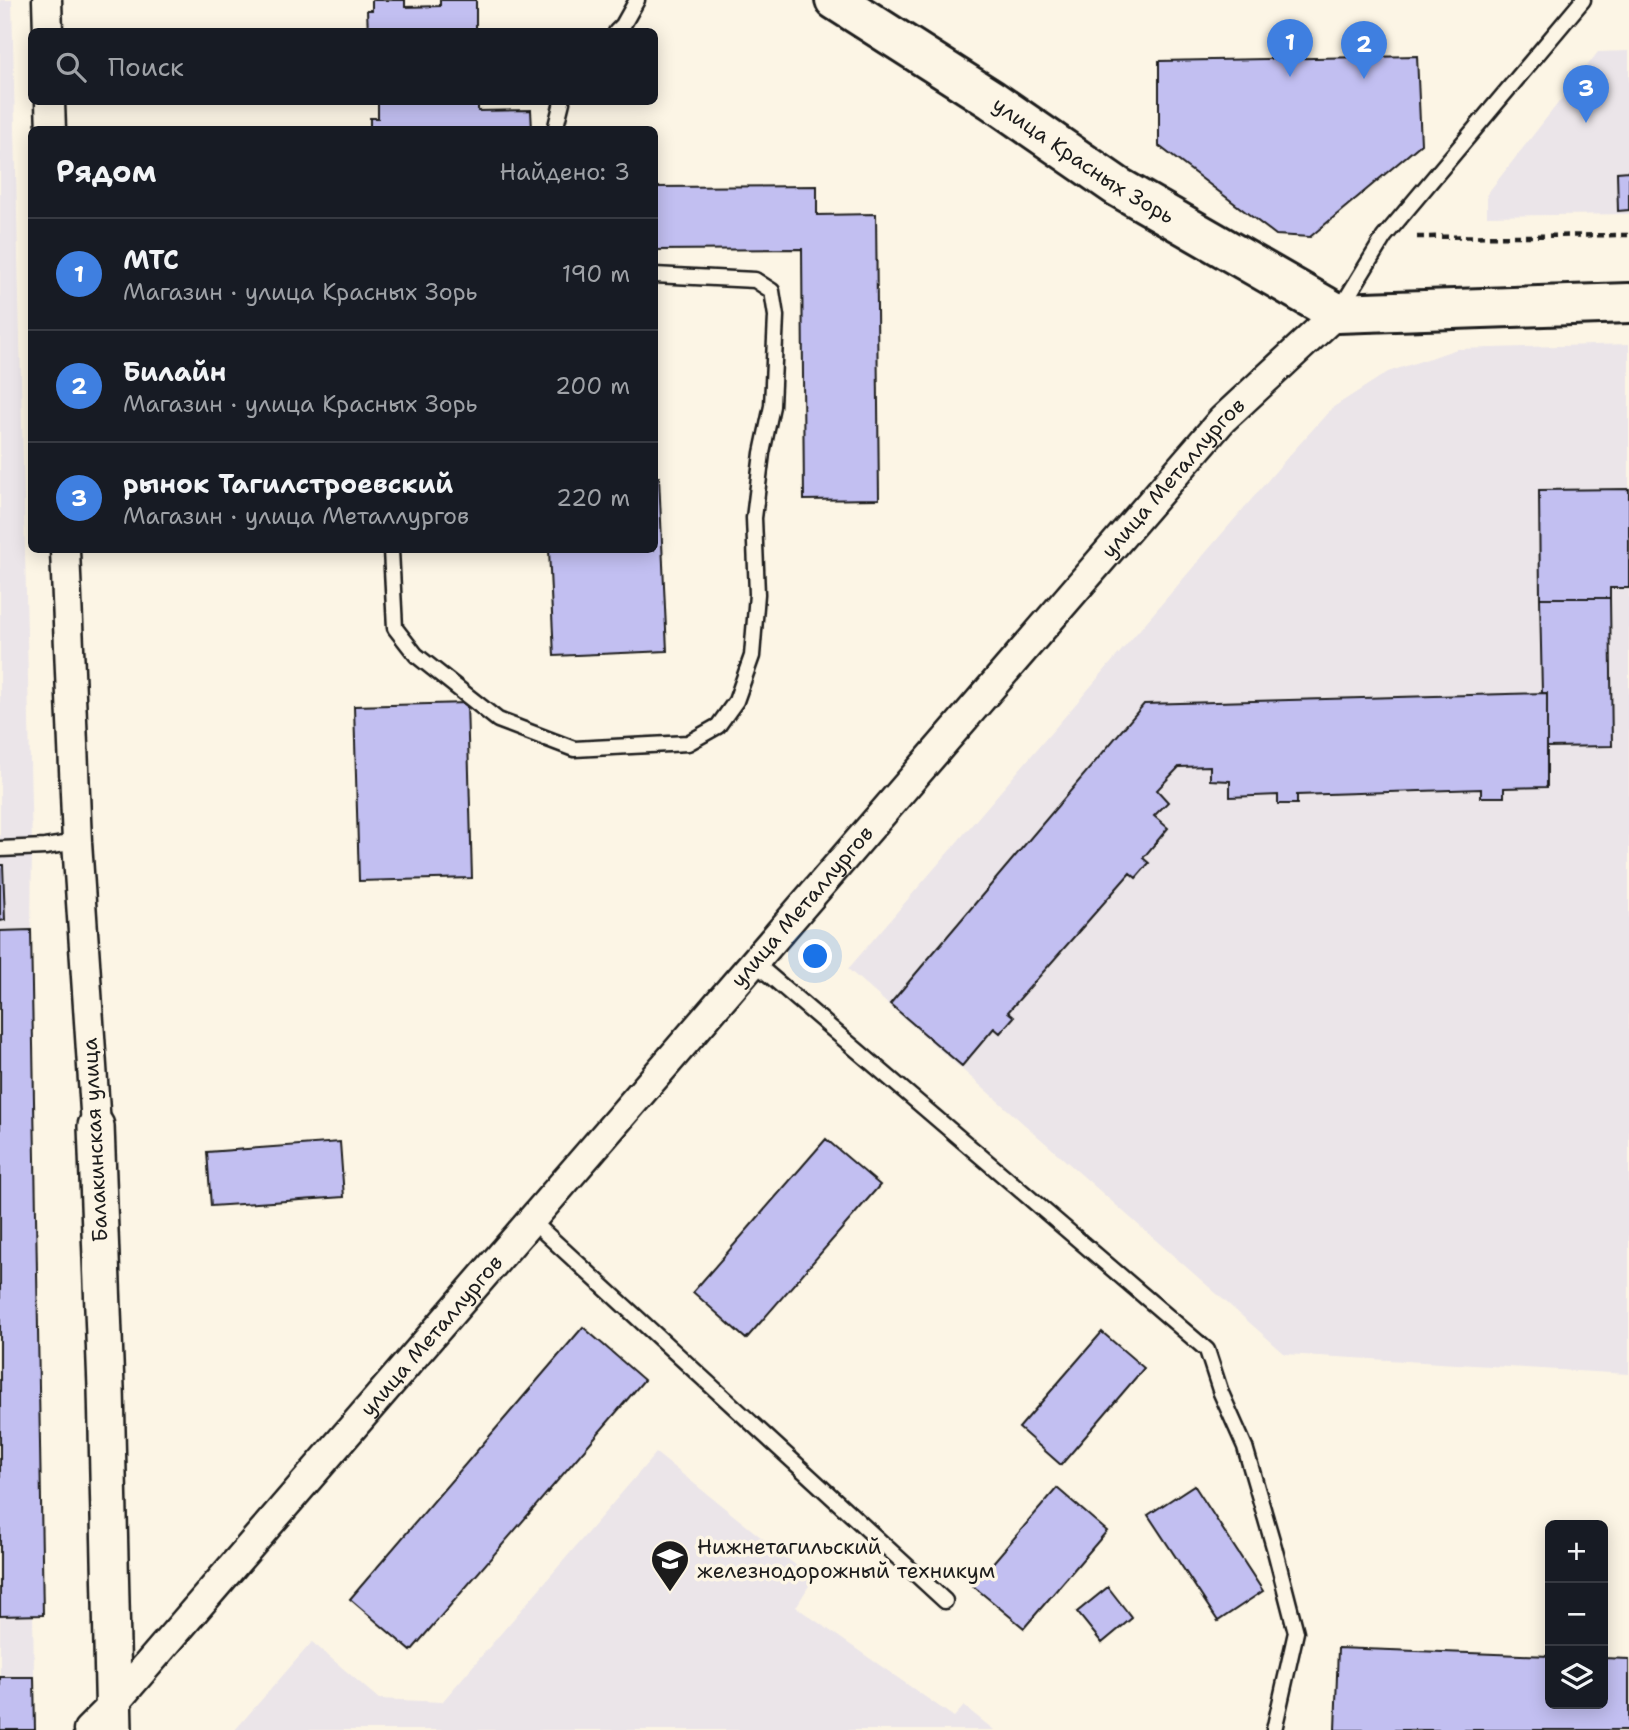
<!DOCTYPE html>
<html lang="ru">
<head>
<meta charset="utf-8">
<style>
  :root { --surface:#171b24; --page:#20242c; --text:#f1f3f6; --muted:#9ea1a6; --line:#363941; --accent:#919294 }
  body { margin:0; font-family:"Shantell Sans",sans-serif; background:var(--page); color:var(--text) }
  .controls { position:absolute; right:21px; bottom:21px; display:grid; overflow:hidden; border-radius:10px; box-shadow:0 4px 18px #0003 }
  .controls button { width:63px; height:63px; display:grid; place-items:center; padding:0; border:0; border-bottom:2px solid var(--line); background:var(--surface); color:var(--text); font:35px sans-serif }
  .you { position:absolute; left:816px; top:957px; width:24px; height:24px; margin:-18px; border:5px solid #fff; border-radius:50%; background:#1a73e8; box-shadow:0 0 0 10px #1a73e833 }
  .badge { display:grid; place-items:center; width:46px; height:46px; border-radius:50%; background:var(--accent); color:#fff; font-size:23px; font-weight:700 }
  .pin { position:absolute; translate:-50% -58px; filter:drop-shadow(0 2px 4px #0008) }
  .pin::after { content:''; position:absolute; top:37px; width:24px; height:21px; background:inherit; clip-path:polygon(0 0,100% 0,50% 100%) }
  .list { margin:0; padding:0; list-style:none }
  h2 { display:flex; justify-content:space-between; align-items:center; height:91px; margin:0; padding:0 28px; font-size:30px }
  h2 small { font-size:23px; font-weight:400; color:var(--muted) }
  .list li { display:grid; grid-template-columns:46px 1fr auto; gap:21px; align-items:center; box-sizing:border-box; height:112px; padding:0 28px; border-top:2px solid var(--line) }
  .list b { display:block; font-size:26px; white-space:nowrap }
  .list p { margin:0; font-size:23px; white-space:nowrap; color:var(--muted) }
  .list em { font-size:23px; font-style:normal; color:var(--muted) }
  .icon { flex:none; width:38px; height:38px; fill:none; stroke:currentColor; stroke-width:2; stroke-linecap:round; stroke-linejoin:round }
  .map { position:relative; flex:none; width:1629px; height:1730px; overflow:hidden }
  .search { position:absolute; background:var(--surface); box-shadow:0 4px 18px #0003; left:28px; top:28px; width:630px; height:77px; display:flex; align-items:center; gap:18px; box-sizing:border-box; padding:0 24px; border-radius:10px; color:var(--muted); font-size:26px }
  .panel { position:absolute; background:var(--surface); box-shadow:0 4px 18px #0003; left:28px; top:126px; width:630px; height:427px; border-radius:10px }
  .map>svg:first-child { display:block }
</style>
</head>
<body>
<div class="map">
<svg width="1629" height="1730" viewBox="0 0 1629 1730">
  <rect width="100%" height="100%" fill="#fcf5e5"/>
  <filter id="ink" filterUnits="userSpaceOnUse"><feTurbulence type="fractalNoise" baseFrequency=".0143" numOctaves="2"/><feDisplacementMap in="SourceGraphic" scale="14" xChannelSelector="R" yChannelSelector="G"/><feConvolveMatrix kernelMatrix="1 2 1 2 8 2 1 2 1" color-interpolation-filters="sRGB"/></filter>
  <g filter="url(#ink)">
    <path fill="#ebe5e9" d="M0,0H12L32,847L31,930L43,1615L33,1616L35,1730H0Z
      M1629,51V214L1487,216V194L1598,52Z
      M1629,344V1374L1285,1354L848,969L1287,458L1332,408L1388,372L1457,349Z
      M656,1453L813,1579L796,1607L954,1717L964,1706L994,1730H235L312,1642L379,1699L442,1702Z"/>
    <path fill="#c2bff1" stroke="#1c1c1c" stroke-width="2" d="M372,0H405V7L440,6V0H476V32H368L367,10H372Z
      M1417,56L1421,144L1310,237L1276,235L1159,146V61Z
      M378,102H478V111L531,110L532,130H370V118H378Z
      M1629,171V210L1618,211L1617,172Z
      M817,186V215L876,214L879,499L804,500L802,249L654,250V187Z
      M654,477H659L667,651L554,656L549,550H654Z
      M1629,489V588H1610V598H1540L1539,490Z
      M1540,598H1610L1612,746L1547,747V693H1542Z
      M1547,693V787L1504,788V797H1481V789L1297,795V804H1278V795L1230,797V781L1210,780V766L1179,767L1157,790L1168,802L1154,816L1168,828L1143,858L1149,863L1136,878L1130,873L1008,1012L1014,1017L1000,1033L994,1028L962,1066L890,1004L1144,704Z
      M467,703L472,878L359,881L354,706Z
      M0,865H3L5,920L0,921Z
      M31,930L43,1615L0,1616V931Z
      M826,1139L880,1185L746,1339L693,1292Z
      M340,1142L344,1197L211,1206L207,1152Z
      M583,1327L644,1380L411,1651L350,1599Z
      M1102,1332L1144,1368L1061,1465L1019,1428Z
      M1194,1485L1263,1591L1218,1621L1148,1515Z
      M1057,1488L1107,1531L1024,1628L973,1586Z
      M1108,1587L1132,1618L1102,1643L1077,1612Z
      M1338,1648L1550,1656V1704H1603V1658L1629,1659V1730H1335Z
      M0,1677H34L35,1730H0Z"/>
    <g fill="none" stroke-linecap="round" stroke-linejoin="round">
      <defs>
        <path id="service" d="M616,32L623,25L637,0
          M555,130L562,102
          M1340,309L1384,237L1583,0
          M391,550L395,628L416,655L498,720L574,749L688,743L718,726L736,701L752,656L757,594L754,518L762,453L772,406L776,316L772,291L755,280L654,275
          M0,849L45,847L77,842
          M754,962L1207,1350L1221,1393L1245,1447L1274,1547L1296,1632L1274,1730
          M531,1220L945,1601"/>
        <g id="minor">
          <path d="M47,0L48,32"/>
          <path d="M50,102L51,130"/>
          <path d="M65,550L77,842L96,1126"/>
          <path id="s1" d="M88,1730L112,1706L1222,420L1337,313"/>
        </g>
        <path id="tertiary" d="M96,1126L106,1388L114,1730"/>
        <g id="secondary">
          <path id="s2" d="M835,0L992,100L1118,187L1337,313L1629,303"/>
        </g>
      </defs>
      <use href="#service" stroke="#1c1c1c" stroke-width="19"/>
      <use href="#minor" stroke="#1c1c1c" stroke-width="33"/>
      <use href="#tertiary" stroke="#1c1c1c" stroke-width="40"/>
      <use href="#secondary" stroke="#1c1c1c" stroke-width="44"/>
      <path stroke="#1c1c1c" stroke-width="4.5" stroke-dasharray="7 5" stroke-linecap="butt" d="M1417,237L1629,235"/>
      <use href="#service" stroke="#fcf5e5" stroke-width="14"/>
      <use href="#minor" stroke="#fcf5e5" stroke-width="28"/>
      <use href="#tertiary" stroke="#fcf5e5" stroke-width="35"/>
      <use href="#secondary" stroke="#fcf5e5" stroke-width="38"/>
    </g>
  </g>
  <defs>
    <symbol id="university-pin" viewBox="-11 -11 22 30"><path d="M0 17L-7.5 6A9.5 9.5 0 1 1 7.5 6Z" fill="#1c1c1c" stroke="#fcf5e5"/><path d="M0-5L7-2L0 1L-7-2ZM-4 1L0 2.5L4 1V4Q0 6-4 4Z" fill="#fff"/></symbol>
  </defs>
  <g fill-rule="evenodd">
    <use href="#university-pin" x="648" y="1537" width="44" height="60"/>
  </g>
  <g text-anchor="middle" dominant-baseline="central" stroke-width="7" stroke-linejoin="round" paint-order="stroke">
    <g font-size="21" fill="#1c1c1c" stroke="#fcf5e5">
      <text stroke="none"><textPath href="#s2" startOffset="296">улица Красных Зорь</textPath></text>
      <text stroke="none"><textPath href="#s1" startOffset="1657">улица Металлургов</textPath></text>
      <text stroke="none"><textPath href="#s1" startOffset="1090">улица Металлургов</textPath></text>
      <text transform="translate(95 1140) rotate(-93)">Балакинская улица</text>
      <text stroke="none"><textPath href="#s1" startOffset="523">улица Металлургов</textPath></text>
    </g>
    <g font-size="21" fill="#1c1c1c" stroke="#fcf5e5" text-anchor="start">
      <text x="697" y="1547">Нижнетагильский<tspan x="697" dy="24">железнодорожный техникум</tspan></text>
    </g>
  </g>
</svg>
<div class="controls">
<button>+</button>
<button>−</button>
<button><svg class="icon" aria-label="layers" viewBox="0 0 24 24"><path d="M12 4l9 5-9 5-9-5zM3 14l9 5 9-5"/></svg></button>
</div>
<div class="you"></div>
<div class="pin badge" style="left:1290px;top:77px;background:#3f7fe0">1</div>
<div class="pin badge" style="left:1364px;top:79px;background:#3f7fe0">2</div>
<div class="pin badge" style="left:1586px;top:123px;background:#3f7fe0">3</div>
<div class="search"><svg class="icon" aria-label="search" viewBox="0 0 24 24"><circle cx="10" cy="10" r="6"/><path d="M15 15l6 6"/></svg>Поиск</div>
<section class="panel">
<h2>Рядом<small>Найдено: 3</small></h2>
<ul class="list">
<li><span class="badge" style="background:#3f7fe0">1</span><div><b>МТС</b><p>Магазин · улица Красных Зорь</p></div><em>190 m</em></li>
<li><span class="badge" style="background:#3f7fe0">2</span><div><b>Билайн</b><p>Магазин · улица Красных Зорь</p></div><em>200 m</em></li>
<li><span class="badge" style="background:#3f7fe0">3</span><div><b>рынок Тагилстроевский</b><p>Магазин · улица Металлургов</p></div><em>220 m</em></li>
</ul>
</section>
</div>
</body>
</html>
